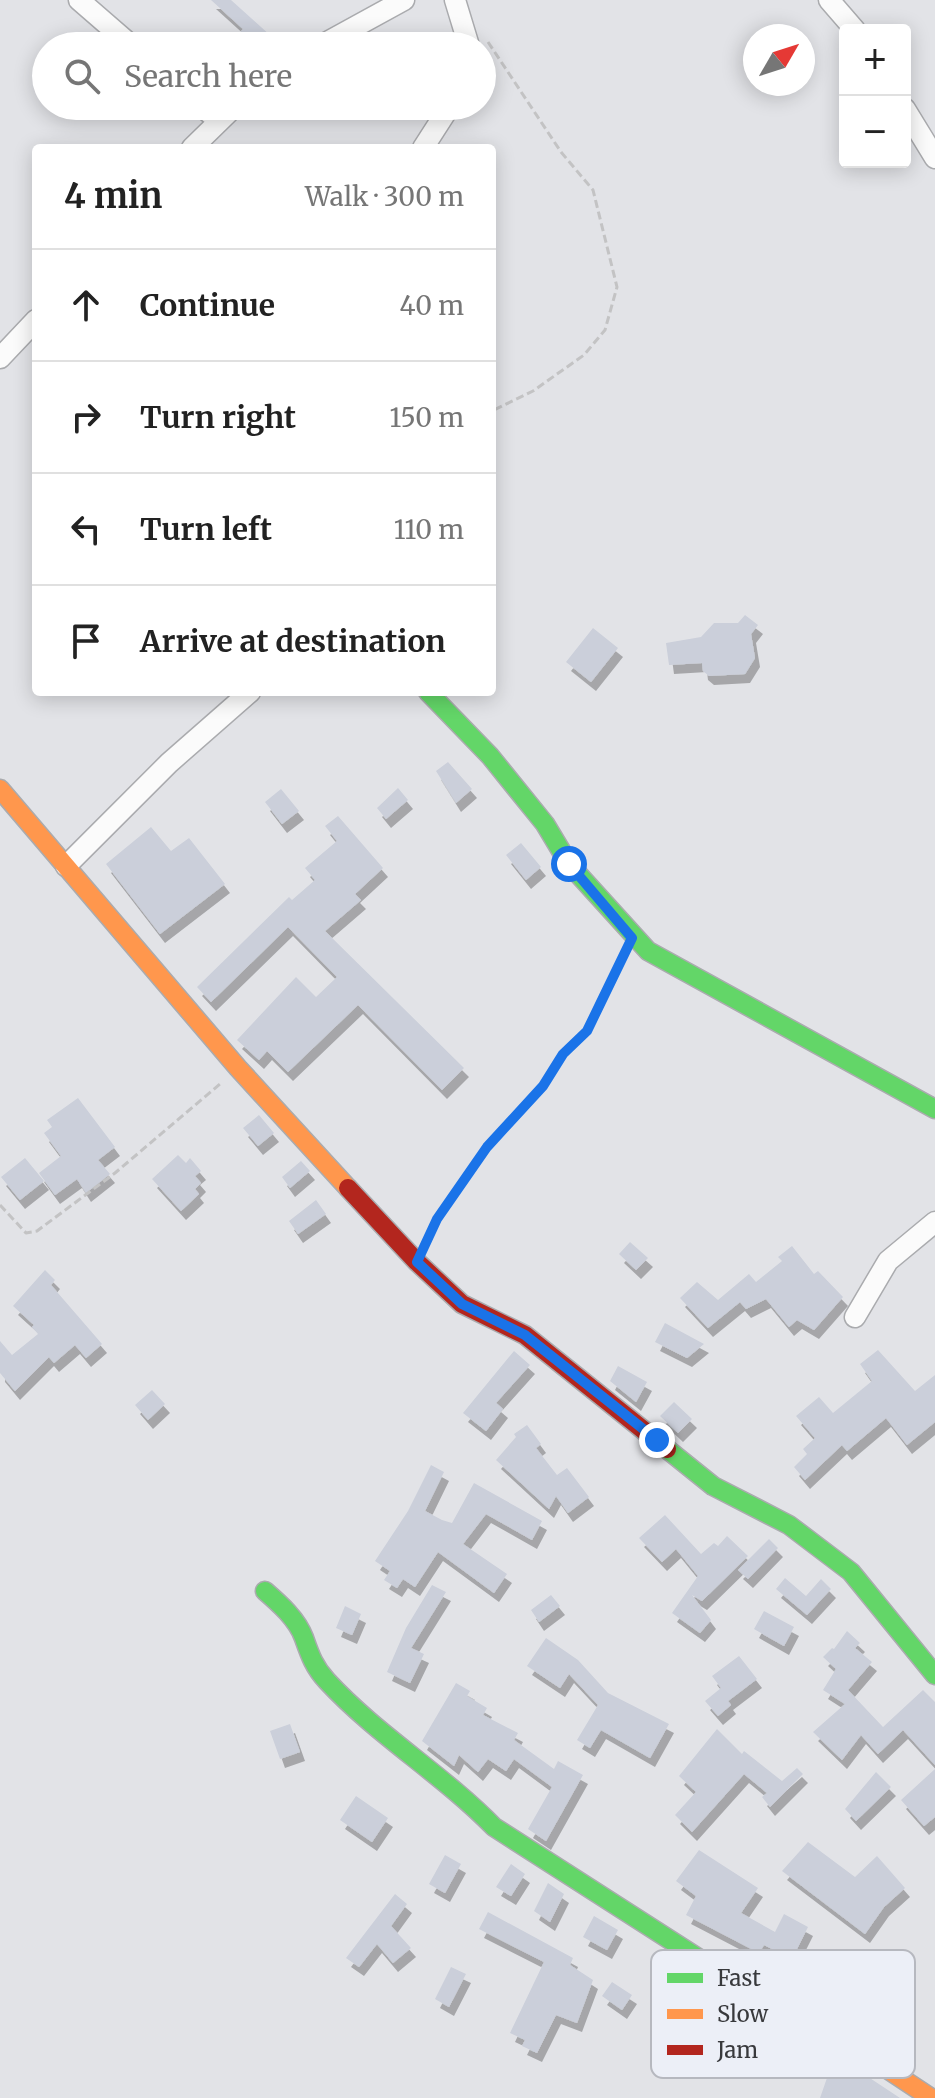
<!DOCTYPE html>
<html lang="en">
<head>
<meta charset="utf-8">
<style>
  :root { --surface:#fff; --page:#f6f6f6; --text:#222; --muted:#767676; --line:#e0e0e0 }
  body { margin:0; font-family:Merriweather,serif; background:var(--page); color:var(--text) }
  .controls { position:absolute; right:24px; top:24px; display:grid; overflow:hidden; border-radius:8px; box-shadow:0 4px 20px #0003 }
  .controls button { width:72px; height:72px; display:grid; place-items:center; padding:0; border:0; border-bottom:2px solid var(--line); background:var(--surface); color:var(--text); font:40px sans-serif }
  .compass { position:absolute; left:743px; top:24px; width:72px; height:72px; border-radius:50%; background:var(--surface); box-shadow:0 4px 20px #0003; rotate:51deg }
  .stop { position:absolute; width:24px; height:24px; margin:-18px; border:6px solid #1a73e8; border-radius:50%; background:#fff }
  .stop.end { background:#1a73e8; border-color:#fff; box-shadow:0 2px 8px #0008 }
  .list { margin:0; padding:0; list-style:none }
  h2 { display:flex; justify-content:space-between; align-items:center; height:104px; margin:0; padding:0 32px; font-size:34px }
  h2 small { font-size:26px; font-weight:400; color:var(--muted) }
  .list li { display:grid; grid-template-columns:52px 1fr auto; gap:24px; align-items:center; box-sizing:border-box; height:112px; padding:0 32px; border-top:2px solid var(--line) }
  .list b { display:block; font-size:30px; white-space:nowrap }
  .list em { font-size:26px; font-style:normal; color:var(--muted) }
  .icon { flex:none; width:44px; height:44px; fill:none; stroke:currentColor; stroke-width:2; stroke-linecap:round; stroke-linejoin:round }
  .map { position:relative; flex:none; width:935px; height:2098px; overflow:hidden }
  .search { position:absolute; background:var(--surface); box-shadow:0 4px 20px #0003; left:32px; top:32px; width:464px; height:88px; display:flex; align-items:center; gap:20px; box-sizing:border-box; padding:0 28px; border-radius:44px; color:var(--muted); font-size:30px }
  .panel { position:absolute; background:var(--surface); box-shadow:0 4px 20px #0003; left:32px; top:144px; width:464px; height:552px; border-radius:8px }
  .map>svg:first-child { display:block }
</style>
</head>
<body>
<div class="map">
<svg width="935" height="2098" viewBox="0 0 935 2098">
  <defs>
    <filter id="shadow"><feDropShadow dx="5" dy="9" stdDeviation="0" flood-color="#0004"/></filter>
  </defs>
  <rect width="100%" height="100%" fill="#e2e3e7"/>
  <path fill="#cbcfda" filter="url(#shadow)" d="M211,0H231L271,36L261,46H228L243,29Z
    M745,615L758,625L751,634L755,658L745,674L709,676L703,671L702,663L669,665L666,643L701,637L714,623H738Z
    M593,628L618,648L591,682L566,662Z
    M448,762L472,789L456,803L436,771Z
    M398,788L408,800L386,819L377,808Z
    M281,789L299,811L282,824L265,802Z
    M338,816L383,868L355,894L361,900L325,931L464,1068L442,1090L358,1005L288,1072L267,1051L259,1060L237,1040L296,977L316,997L337,977L288,927L211,1002L197,987L289,897L292,900L315,880L305,868L337,841L325,826Z
    M151,827L171,851L189,838L225,884L160,934L106,864Z
    M521,843L541,867L526,880L506,855Z
    M78,1098L115,1147L98,1160L110,1174L86,1193L77,1179L55,1195L39,1173L61,1156L44,1133L52,1127L47,1120Z
    M259,1115L274,1133L258,1146L243,1128Z
    M178,1155L186,1163L190,1158L201,1171L195,1176L201,1183L195,1189L199,1194L181,1211L152,1179Z
    M25,1158L44,1181L20,1200L1,1177Z
    M301,1161L310,1171L290,1188L282,1177Z
    M316,1200L326,1214L298,1234L289,1221Z
    M630,1242L648,1258L636,1270L619,1254Z
    M792,1246L814,1274L818,1271L843,1297L814,1330L797,1320L789,1327L766,1299L746,1309L740,1302L708,1328L680,1298L697,1282L718,1300L749,1274L756,1282L782,1261L778,1257Z
    M45,1270L55,1280L51,1285L102,1344L86,1358L75,1345L54,1363L49,1357L15,1391L0,1373V1341L12,1355L38,1334L32,1327L34,1325L13,1306Z
    M665,1323L704,1344L687,1358L655,1342Z
    M878,1350L915,1391L935,1375V1422L907,1445L886,1418L847,1451L842,1445L805,1480L794,1467L807,1454L803,1449L815,1438L796,1416L819,1397L833,1413L872,1381L860,1364Z
    M514,1351L530,1365L496,1403L503,1409L486,1431L463,1413Z
    M618,1366L647,1382L636,1402L610,1381Z
    M152,1390L165,1404L148,1420L135,1405Z
    M674,1402L692,1419L678,1433L660,1416Z
    M527,1425L541,1444L536,1448L557,1475L567,1468L589,1497L568,1513L556,1496L549,1509L496,1460L516,1437L514,1434Z
    M431,1465L444,1472L425,1511L442,1520L452,1523L474,1483L542,1521L532,1540L486,1514L463,1544L507,1574L494,1593L438,1552L415,1587L403,1579L397,1588L384,1580L390,1571L375,1561L408,1511Z
    M665,1515L701,1554L714,1543L718,1546L727,1536L748,1556L702,1601L692,1595L711,1620L700,1633L672,1613L698,1576L676,1549L662,1562L639,1538Z
    M769,1539L778,1548L748,1579L738,1570Z
    M785,1578L806,1596L821,1579L831,1589L807,1615L776,1589Z
    M432,1585L446,1592L411,1648L424,1654L410,1683L387,1672L406,1628Z
    M551,1595L560,1606L539,1622L531,1610Z
    M345,1606L361,1614L352,1635L336,1628Z
    M764,1611L794,1627L784,1646L754,1629Z
    M847,1631L860,1643L855,1648L872,1662L848,1690L883,1727L923,1690L935,1702V1765L903,1730L878,1754L861,1735L842,1760L813,1732L845,1704L823,1690L836,1669L823,1657L832,1648L834,1649Z
    M546,1638L578,1660L608,1693L669,1724L650,1758L601,1730L590,1748L577,1740L598,1705L569,1674L560,1688L527,1666Z
    M739,1656L757,1679L728,1701L731,1705L718,1716L705,1701L721,1688L712,1676Z
    M456,1683L470,1691L467,1696L487,1708L483,1715L518,1733L514,1740L554,1769L558,1761L583,1775L546,1841L528,1829L552,1787L514,1759L506,1771L488,1759L478,1772L459,1755L454,1766L422,1741Z
    M290,1724L300,1752L280,1759L270,1731Z
    M717,1729L742,1754L744,1751L782,1781L797,1768L803,1774L770,1807L762,1797L767,1793L744,1774L692,1832L675,1815L696,1792L679,1776Z
    M935,1769V1817L924,1826L901,1800Z
    M876,1772L891,1787L856,1821L845,1809Z
    M356,1796L388,1818L372,1842L340,1820Z
    M808,1842L855,1877L877,1856L905,1888L884,1907L865,1934L782,1871Z
    M699,1850L758,1888L741,1913L775,1932L784,1914L808,1927L792,1959L764,1945L759,1953L686,1915L696,1896L676,1881Z
    M445,1855L461,1864L445,1893L429,1884Z
    M511,1864L525,1874L511,1896L496,1887Z
    M548,1883L564,1894L550,1922L534,1911Z
    M395,1894L407,1904L391,1926L411,1948L393,1963L377,1944L359,1967L346,1958Z
    M488,1912L573,1958L570,1965L593,1980L577,2023L556,2015L537,2053L522,2046L525,2040L510,2033L544,1962L479,1929Z
    M594,1916L618,1930L607,1950L583,1937Z
    M451,1967L466,1974L449,2007L435,1999Z
    M679,1969L740,2003L734,2013L717,2003L706,2020L689,2008L675,2032L650,2016Z
    M612,1982L632,1995L622,2010L602,1996Z
    M835,2055L900,2098H820Z"/>
  <g fill="none" stroke-linecap="round" stroke-linejoin="round">
    <defs>
      <path id="street" d="M79,0L132,46
        M455,0L469,46
        M829,0L855,30
        M320,46L404,0
        M201,106L218,120
        M905,109L935,158
        M192,148L235,106
        M423,148L450,106
        M0,358L36,320
        M66,866L169,763L250,692
        M855,1317L888,1261L935,1222"/>
      <path id="fast" d="M428,692L490,756L545,824L569,864L648,951L935,1109
        M667,1449L713,1486L789,1525L851,1572L935,1675
        M265,1591C280,1604 297,1619 304,1638C310,1655 314,1667 327,1681C377,1735 442,1774 494,1827L731,1979"/>
      <path id="slow" d="M0,789L238,1068L348,1188
        M731,1979L839,2037L931,2098"/>
      <path id="jam" d="M348,1188L417,1262L462,1304L525,1335L667,1449"/>
    </defs>
    <use href="#street" stroke="#aaabae" stroke-width="23"/>
    <use href="#fast" stroke="#aaabae" stroke-width="21"/>
    <use href="#slow" stroke="#aaabae" stroke-width="21"/>
    <use href="#jam" stroke="#aaabae" stroke-width="21"/>
    <path stroke="#c3c3c4" stroke-width="3" stroke-dasharray="8 4" stroke-linecap="butt" d="M488,42L561,152L593,190L617,287L605,330L584,355L533,391L492,411
      M0,1205L26,1233L37,1231L115,1173L220,1084
      M427,1241L437,1219L487,1147L543,1086L563,1054L587,1031L623,956"/>
    <use href="#street" stroke="#fbfbfb" stroke-width="20"/>
    <use href="#fast" stroke="#63d668" stroke-width="18"/>
    <use href="#slow" stroke="#ff974d" stroke-width="18"/>
    <use href="#jam" stroke="#b3261e" stroke-width="18"/>
  </g>
  <g fill="none" stroke-linecap="round" stroke-linejoin="round">
    <path stroke="#1a73e8" stroke-width="10" d="M569,864L632,938L587,1031L563,1054L543,1086L487,1147L437,1219L417,1262L462,1304L525,1335L657,1440"/>
  </g>
  <rect x="651" y="1950" width="264" height="128" rx="12" fill="#eceff7" stroke="#b6b8bf" stroke-width="2"/>
  <rect x="667" y="1973" width="36" height="10" fill="#63d668"/>
  <rect x="667" y="2009" width="36" height="10" fill="#ff974d"/>
  <rect x="667" y="2045" width="36" height="10" fill="#b3261e"/>
  <g font-size="22" fill="#38393c">
    <text x="717" y="1986">Fast</text>
    <text x="717" y="2022">Slow</text>
    <text x="717" y="2058">Jam</text>
  </g>
</svg>
<div class="controls">
<button>+</button>
<button>−</button>
</div>
<svg class="compass" viewBox="-18 -18 36 36"><path d="M0-13l5 13h-10z" fill="#e53935"/><path d="M0 13l5-13h-10z" fill="#767676"/></svg>
<div class="stop" style="left:569px;top:864px"></div>
<div class="stop end" style="left:657px;top:1440px"></div>
<div class="search"><svg class="icon" aria-label="search" viewBox="0 0 24 24"><circle cx="10" cy="10" r="6"/><path d="M15 15l6 6"/></svg>Search here</div>
<section class="panel">
<h2>4 min<small>Walk · 300 m</small></h2>
<ul class="list">
<li><svg class="icon" aria-label="ahead" viewBox="0 0 24 24"><path d="M12 20V5M6 11l6-6 6 6"/></svg><div><b>Continue</b></div><em>40 m</em></li>
<li><svg class="icon" aria-label="right" viewBox="0 0 24 24"><path d="M7 20v-9h11M14 6l5 5-5 5"/></svg><div><b>Turn right</b></div><em>150 m</em></li>
<li><svg class="icon" aria-label="left" viewBox="0 0 24 24"><path d="M17 20v-9H6M10 6l-5 5 5 5"/></svg><div><b>Turn left</b></div><em>110 m</em></li>
<li><svg class="icon" aria-label="arrive" viewBox="0 0 24 24"><path d="M6 21V4h12l-3 4 3 4H6"/></svg><div><b>Arrive at destination</b></div></li>
</ul>
</section>
</div>
</body>
</html>
